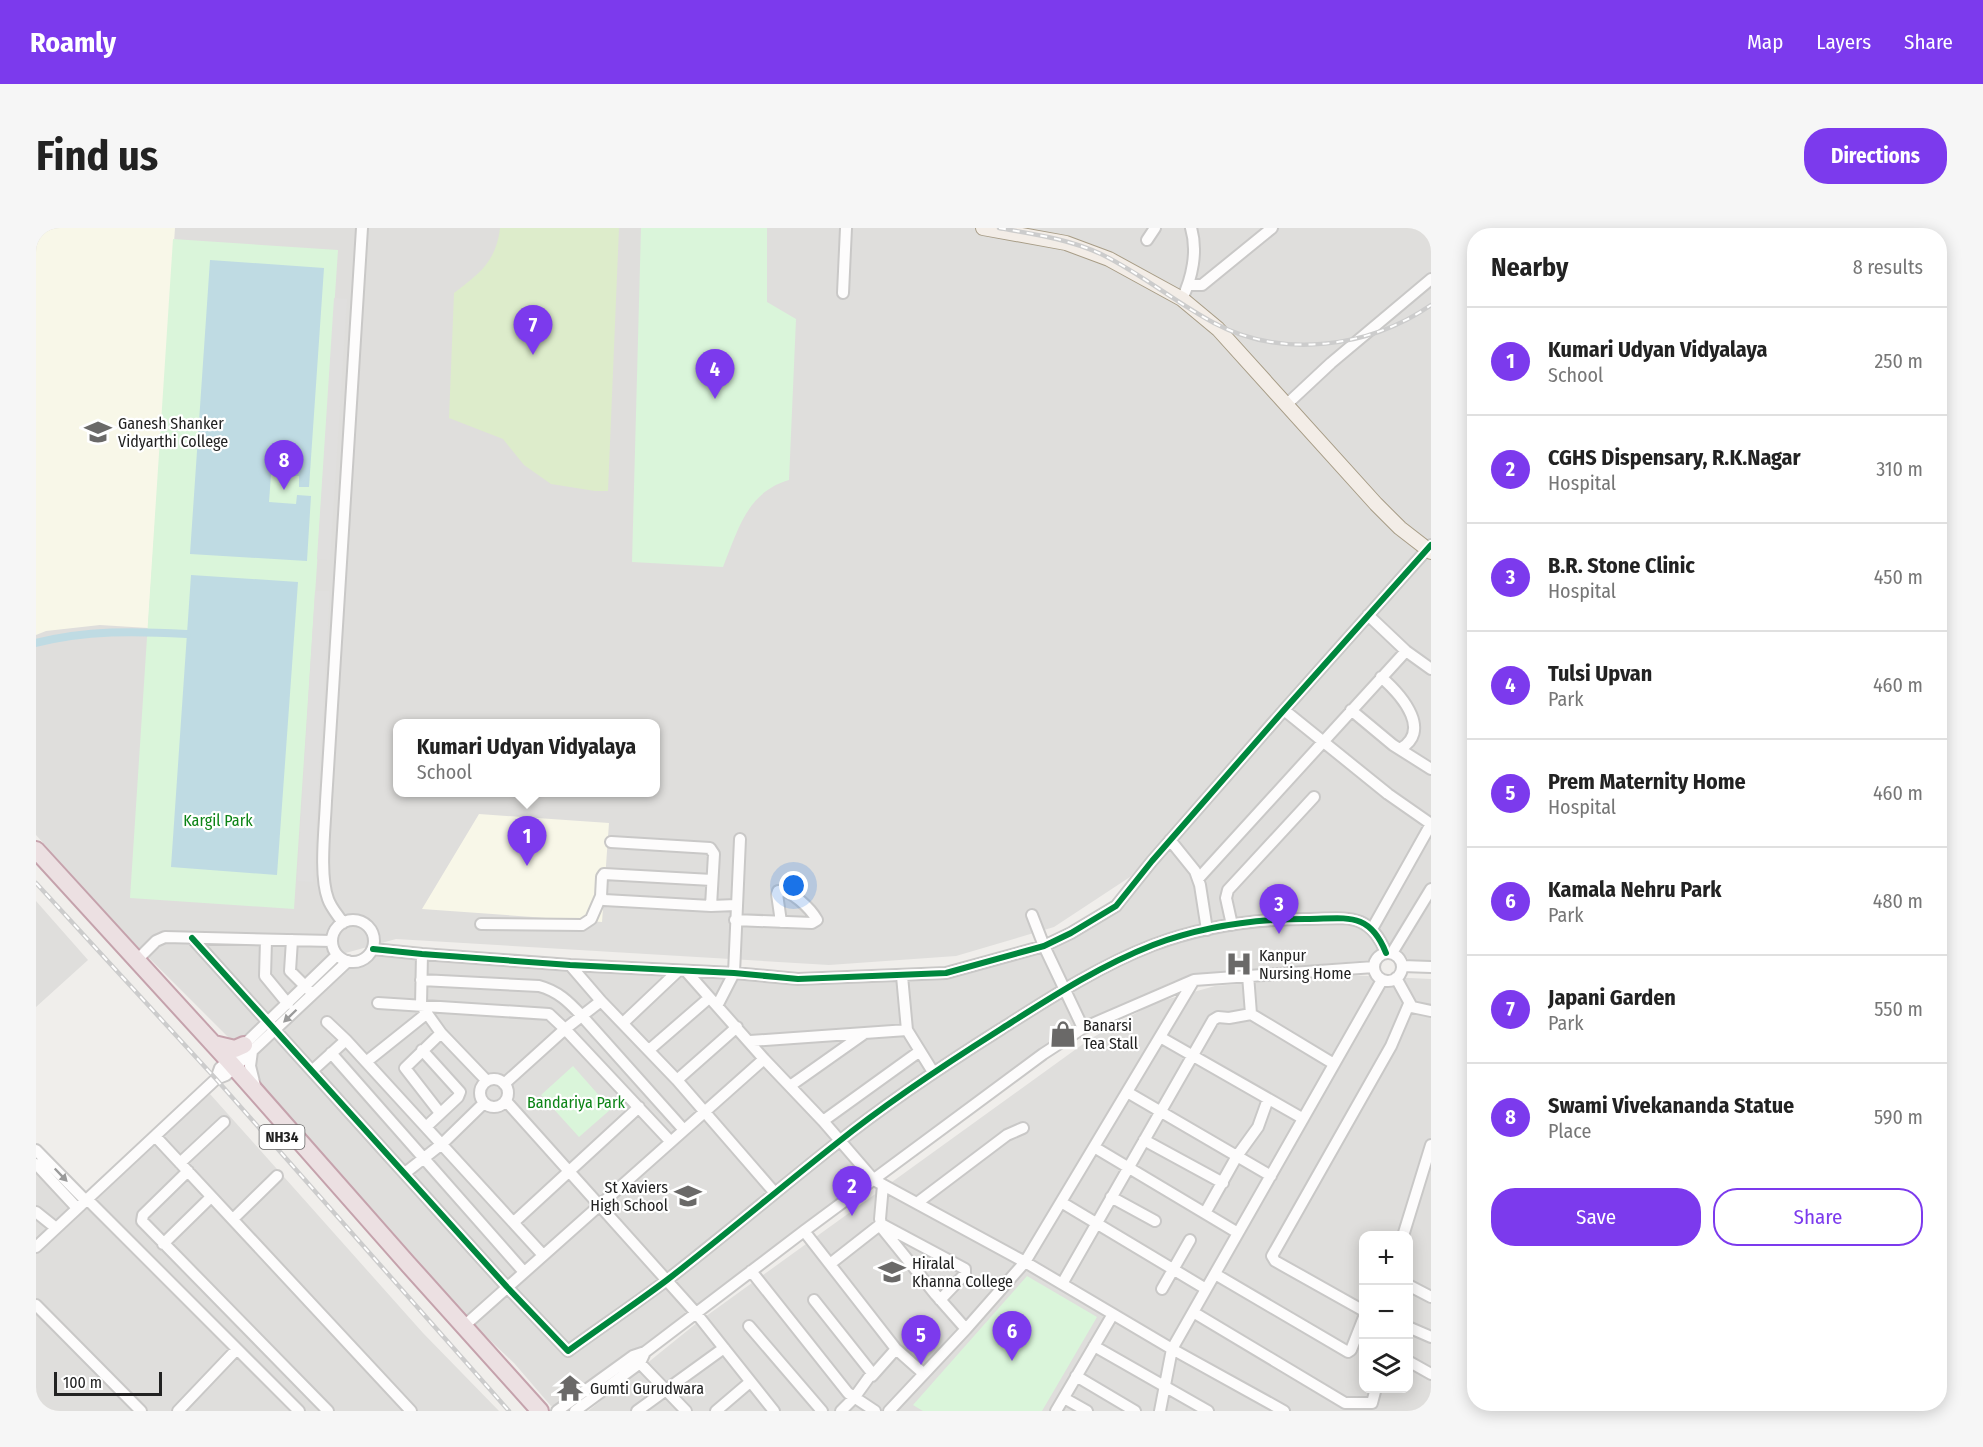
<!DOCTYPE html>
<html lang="en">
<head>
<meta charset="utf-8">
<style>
  :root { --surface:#fff; --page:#f6f6f6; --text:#222; --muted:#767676; --line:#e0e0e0; --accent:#7c3aed }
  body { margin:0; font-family:"Fira Sans Condensed",sans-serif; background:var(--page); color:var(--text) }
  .controls { position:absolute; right:18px; bottom:18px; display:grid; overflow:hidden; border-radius:12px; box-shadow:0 3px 15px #0003 }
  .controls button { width:54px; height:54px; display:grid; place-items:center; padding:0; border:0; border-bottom:2px solid var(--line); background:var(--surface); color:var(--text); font:30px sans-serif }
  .scale { position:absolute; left:18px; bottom:15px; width:108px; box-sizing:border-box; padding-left:6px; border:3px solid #222; border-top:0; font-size:16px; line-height:21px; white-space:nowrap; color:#222; -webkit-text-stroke:4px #fff; paint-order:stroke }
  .you { position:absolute; left:758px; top:658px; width:21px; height:21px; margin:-15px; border:4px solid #fff; border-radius:50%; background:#1a73e8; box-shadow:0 0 0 9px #1a73e833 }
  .badge { display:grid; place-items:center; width:39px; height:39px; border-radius:50%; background:var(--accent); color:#fff; font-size:20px; font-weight:700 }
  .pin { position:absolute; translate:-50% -50px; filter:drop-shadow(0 2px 3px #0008) }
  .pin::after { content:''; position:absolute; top:32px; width:21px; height:18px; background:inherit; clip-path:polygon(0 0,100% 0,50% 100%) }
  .popup { position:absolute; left:357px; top:491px; width:267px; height:78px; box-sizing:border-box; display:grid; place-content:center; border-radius:12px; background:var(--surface); filter:drop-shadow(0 2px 4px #0005); font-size:20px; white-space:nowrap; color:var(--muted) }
  .popup b { font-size:22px; color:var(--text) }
  .popup::after { content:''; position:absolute; left:50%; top:100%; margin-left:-12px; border:12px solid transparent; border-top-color:var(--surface) }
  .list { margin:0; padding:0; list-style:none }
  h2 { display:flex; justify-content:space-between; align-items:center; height:78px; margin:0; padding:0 24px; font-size:26px }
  h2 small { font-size:20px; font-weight:400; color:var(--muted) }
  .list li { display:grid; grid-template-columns:39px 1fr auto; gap:18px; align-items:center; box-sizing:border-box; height:108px; padding:0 24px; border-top:2px solid var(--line) }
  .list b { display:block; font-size:22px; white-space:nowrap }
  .list p { margin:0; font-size:20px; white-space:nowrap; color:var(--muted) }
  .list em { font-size:20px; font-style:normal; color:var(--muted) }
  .actions { display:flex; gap:12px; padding:18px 24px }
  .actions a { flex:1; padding:14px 0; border:2px solid var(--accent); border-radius:24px; text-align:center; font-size:21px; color:var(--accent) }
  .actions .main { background:var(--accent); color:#fff }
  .icon { flex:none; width:33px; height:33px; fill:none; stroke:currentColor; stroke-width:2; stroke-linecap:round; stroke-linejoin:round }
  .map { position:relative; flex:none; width:1395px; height:1183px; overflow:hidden; border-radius:24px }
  header { display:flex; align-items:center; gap:36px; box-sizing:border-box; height:84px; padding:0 30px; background:var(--accent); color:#fff }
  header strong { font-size:28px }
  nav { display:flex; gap:33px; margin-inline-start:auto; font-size:21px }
  .intro { display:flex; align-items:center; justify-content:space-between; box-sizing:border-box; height:144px; padding:0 36px }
  h1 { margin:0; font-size:42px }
  .button { padding:15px 27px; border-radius:24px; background:var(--accent); color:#fff; font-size:21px; font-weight:700 }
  main { display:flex; gap:36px; padding:0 36px }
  aside { flex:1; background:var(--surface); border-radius:24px; box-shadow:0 3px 15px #0003 }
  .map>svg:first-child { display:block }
</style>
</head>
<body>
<header>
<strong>Roamly</strong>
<nav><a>Map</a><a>Layers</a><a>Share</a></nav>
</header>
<div class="intro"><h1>Find us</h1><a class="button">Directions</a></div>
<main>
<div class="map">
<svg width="1395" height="1183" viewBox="0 0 1395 1183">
  <rect width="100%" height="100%" fill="#f0eeeb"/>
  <path fill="#dfdedc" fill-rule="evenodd" d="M0,0H1395V315L1392,314L1094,649L1018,699L920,728L793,737L360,711L288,731L200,817L94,711L0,607ZM362,496H620V564H362Z
    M1390,330L1395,332V735L1374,733L1364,723L1355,722L1344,723L1335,732L1158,747L1138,753L1064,788L1016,815L951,860L685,1061L530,1175L515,1178L478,1135L439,1098L399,1054L208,837L311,741L337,728L346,726L630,744L745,754L954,738L1081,679Z
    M0,673L52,732L0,779Z
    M1310,747L1395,751V1183H552L662,1094L1054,811L1118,775L1179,758ZM1328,1008H1372V1160H1328Z
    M174,866L387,1105L463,1183H0V946L41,986L153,882Z"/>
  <path fill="#f8f7e8" d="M0,0H139L112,400L64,397L10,403L0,407Z
    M443,586L573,595L566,694L386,681Z"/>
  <path fill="#ddeccb" d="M464,0H583L572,263H559L515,256L488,237L467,211L413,190L418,65C443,46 460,34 464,0Z"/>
  <path fill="#daf5da" d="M605,0H731V74L760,91L753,252C711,264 702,302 687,339L596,334Z
    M137,11L302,22L258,681L94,670Z
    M537,838L575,881L543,909L505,867Z
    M991,1048L1061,1089L1006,1183H887L877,1177Z"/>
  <path fill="#e0dfde" d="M298,70L311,71L294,332L281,331Z
    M279,363H294L277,654L261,653Z"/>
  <path fill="#bfdbe3" d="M174,32L288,40L273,259H263V248L235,247L233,274L260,276L261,267L275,268L271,333L154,326Z
    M155,347L262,354L241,647L135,639Z"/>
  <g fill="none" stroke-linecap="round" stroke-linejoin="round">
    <path stroke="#bfdbe3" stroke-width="8" d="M0,415C50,402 100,403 151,406"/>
    <defs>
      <path id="minor" d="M1111,12L1119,0
        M1153,57H1166L1236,0
        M807,65L810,0
        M1146,71C1156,50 1162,23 1155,0
        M1250,177L1295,135L1395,51
        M1332,387L1370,423L1395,441
        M1345,449C1369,470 1395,504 1364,521
        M1248,482L1352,566L1395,596
        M1315,482L1357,517L1395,541
        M1134,612L1159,643L1164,657L1171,702
        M575,614L674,620L678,626L675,678L568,672L565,668L566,649L568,646L676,652
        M1162,651L1370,423
        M675,678L700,677
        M996,687L1008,718L1047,800
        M699,692L776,695L781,692C775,681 754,660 742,663L741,666L745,694
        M296 713a21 21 0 1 1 42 0a21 21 0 1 1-42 0Z
        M307,695C302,687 295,680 292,671C283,647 289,600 290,573L326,0
        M445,696L546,697L555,691L565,668
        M1196,697L1190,670L1192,662L1278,569
        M1336,701L1395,596
        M156,710L471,1059L532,1123C565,1099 599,1076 631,1052C689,1007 744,960 801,915C853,873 908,837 965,801C1014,770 1063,738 1117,717C1165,699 1219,691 1270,691C1309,691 1333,682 1350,725
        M230,712L229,748L252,776
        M256,712L254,743L275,764
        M337,721L386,726L534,737L698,745L762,751L910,745L1008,718L1035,705L1080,678L1116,633L1248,482L1395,317
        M1356,725L1395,661
        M1338 739a14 14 0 1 1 28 0a14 14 0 1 1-28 0Z
        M386,726L385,777L405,805L451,853
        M100,733L120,713L129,709L296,713
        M534,737L565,773L641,852L739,965
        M1366,738L1395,739
        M650,743L728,831L787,893L838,952L989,1034L1136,1121L1248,1183
        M1212,747L1215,786L1298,836
        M866,748L871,802L897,844
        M1360,750L1376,779L1395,783
        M385,752L503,758C522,763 533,774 546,788L648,902
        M342,775L513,786L529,801L634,913
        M681,778L698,745L704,611
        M291,794L310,812
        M587,795L642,743
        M1124,809L1266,890
        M714,813L871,802
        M386,822L424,864L422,869L390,899
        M613,822L673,770
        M216,823L214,838L219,858
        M295,825L488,1044
        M330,834L390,786
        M277,842L310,812L507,1027
        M180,851L184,840L301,727
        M444 865a14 14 0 1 1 28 0a14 14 0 1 1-28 0Z
        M641,852L701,799
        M468,856L529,801L565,773
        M754,858L829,805
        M1091,864L1235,948
        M470,873L660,1085L738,1183
        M404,885L369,840L405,805
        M787,893L884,823
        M119,908L375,1183
        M1108,912L1187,955
        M1058,919L1202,1005
        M0,922L49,972
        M144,935L188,894
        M0,936L41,980
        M152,943L107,987L106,993L292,1183
        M369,945L407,915L448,875
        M847,957L844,991L846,1000L900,1067L930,1101
        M1075,969L1119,993
        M51,971L263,1183
        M1025,974L1170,1061
        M881,975L971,907L987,900
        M0,984L20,1000
        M1169,985L1201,928L1222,899L1232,871
        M197,991L241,948
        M478,994L603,879
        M768,1003L860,1121L887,1145
        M1367,1008L1395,917
        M127,1016L175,969
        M0,1019L180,851L190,847L199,839L312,733
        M794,1036L845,996L929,1041V1046L904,1072
        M715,1043L812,1165L839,1183
        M1179,1046L1312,1124L1315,1122L1328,1089
        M1026,1056L1177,792L1182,789L1193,790L1215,786
        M1372,1057L1395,1069
        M1126,1061L1154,1012
        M778,1072L836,1145L818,1170L805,1183
        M0,1077L105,1183
        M1328,1083L1239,1033L1236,1028L1355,818L1373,776
        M1157,1084L1309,1175H1336L1340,1160
        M428,1098L728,831
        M713,1098L786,1183
        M1372,1099L1395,1109
        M1058,1118L1172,1183
        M599,1130L650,1183
        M1372,1133L1395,1146
        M836,1148L860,1121
        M1040,1148L1099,1183
        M1028,1170L1051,1183
        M142,1183L201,1121
        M521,1183L597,1128L609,1124L768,1003L1007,826L1047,800L1158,752L1338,739
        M539,1183L604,1135L609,1124
        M601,1183L688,1120
        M680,1183L714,1154
        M853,1183L930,1101L989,1034L1158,752
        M1020,1183L1077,1086
        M1124,1183L1136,1121L1346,752"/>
      <path id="major" d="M947,0L1030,15L1073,31L1146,71L1182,101L1340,276L1364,300L1395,324"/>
      <path id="highway" d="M0,622L192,832L371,1035L504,1183
        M178,816L199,821L208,817"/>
    </defs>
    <use href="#minor" stroke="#c9c8c7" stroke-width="14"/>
    <use href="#major" stroke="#a79c86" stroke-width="16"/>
    <use href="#highway" stroke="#c5a2ac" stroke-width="20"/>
    <use href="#minor" stroke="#fdfcfc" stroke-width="10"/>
    <use href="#major" stroke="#f3ede7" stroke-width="14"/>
    <use href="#highway" stroke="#ece0e2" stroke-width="16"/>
    <defs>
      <path id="rail" d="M963,0C997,6 1033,11 1065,26C1104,45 1139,74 1178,95C1246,131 1333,120 1395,77
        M0,655L180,851L473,1183"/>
    </defs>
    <use href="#rail" stroke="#ccc" stroke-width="4.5"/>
    <use href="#rail" stroke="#fff" stroke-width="2" stroke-dasharray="7" stroke-linecap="butt"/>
    <defs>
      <path id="cycleway" d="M156,710L471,1059L532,1123C565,1099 599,1076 631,1052C689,1007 744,960 801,915C853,873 908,837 965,801C1014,770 1063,738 1117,717C1165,699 1219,691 1270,691C1309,691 1333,682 1350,725
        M337,721L386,726L534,737L698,745L762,751L910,745L1008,718L1035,705L1080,678L1116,633L1248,482L1395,317"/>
    </defs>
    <use href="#cycleway" stroke="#fff" stroke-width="10"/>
    <use href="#cycleway" stroke="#00873e" stroke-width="6"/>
  </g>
  <defs><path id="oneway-solid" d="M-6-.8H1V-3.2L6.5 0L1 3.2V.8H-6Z" transform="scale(1.5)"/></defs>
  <g fill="#9a9a9a">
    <use href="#oneway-solid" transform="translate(254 788) rotate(136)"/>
    <use href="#oneway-solid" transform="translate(25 947) rotate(46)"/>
  </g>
  <defs>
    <symbol id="university-bare" viewBox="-9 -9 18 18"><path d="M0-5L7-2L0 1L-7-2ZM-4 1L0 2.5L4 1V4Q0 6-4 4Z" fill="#6a6968" stroke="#fff" stroke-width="2.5" paint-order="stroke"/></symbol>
    <symbol id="hospital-bare" viewBox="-9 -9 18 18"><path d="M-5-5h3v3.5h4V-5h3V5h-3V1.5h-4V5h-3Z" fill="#6a6968" stroke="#fff" stroke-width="2.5" paint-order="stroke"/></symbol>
    <symbol id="shop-bare" viewBox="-9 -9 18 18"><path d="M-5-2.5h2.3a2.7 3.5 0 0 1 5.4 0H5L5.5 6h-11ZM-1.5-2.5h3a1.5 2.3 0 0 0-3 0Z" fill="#6a6968" stroke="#fff" stroke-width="2.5" paint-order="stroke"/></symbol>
    <symbol id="school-bare" viewBox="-9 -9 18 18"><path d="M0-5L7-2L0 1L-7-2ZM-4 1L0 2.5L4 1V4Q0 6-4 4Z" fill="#6a6968" stroke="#fff" stroke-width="2.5" paint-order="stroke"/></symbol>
    <symbol id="temple-bare" viewBox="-9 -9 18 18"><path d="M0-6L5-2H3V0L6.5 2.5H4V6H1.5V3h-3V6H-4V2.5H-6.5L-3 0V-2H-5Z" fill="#6a6968" stroke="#fff" stroke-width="2.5" paint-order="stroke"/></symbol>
  </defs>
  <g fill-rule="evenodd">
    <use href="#university-bare" x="43" y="185" width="38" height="38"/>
    <use href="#hospital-bare" x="1184" y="717" width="38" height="38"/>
    <use href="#shop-bare" x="1008" y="787" width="38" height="38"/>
    <use href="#school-bare" x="633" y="949" width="38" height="38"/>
    <use href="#university-bare" x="837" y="1025" width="38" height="38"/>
    <use href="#temple-bare" x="515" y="1141" width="38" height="38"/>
  </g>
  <g text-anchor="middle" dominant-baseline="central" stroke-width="4.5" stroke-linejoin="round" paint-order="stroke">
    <rect fill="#fff" stroke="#646464" stroke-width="1.5" x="223.5" y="897" width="45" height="24" rx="4.5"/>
    <g font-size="15" font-weight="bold" fill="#222">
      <text x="246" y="909">NH34</text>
    </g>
    <g font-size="16" fill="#222" stroke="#fff" text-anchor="start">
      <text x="82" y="195">Ganesh Shanker<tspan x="82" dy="18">Vidyarthi College</tspan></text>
      <text x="1223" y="727">Kanpur<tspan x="1223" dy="18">Nursing Home</tspan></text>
      <text x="1047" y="797">Banarsi<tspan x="1047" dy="18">Tea Stall</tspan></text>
      <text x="632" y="959" text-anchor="end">St Xaviers<tspan x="632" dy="18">High School</tspan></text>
      <text x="876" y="1035">Hiralal<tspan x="876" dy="18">Khanna College</tspan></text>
      <text x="554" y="1160">Gumti Gurudwara</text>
    </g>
    <g font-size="16" fill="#0c8416" stroke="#fff">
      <text x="182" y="592">Kargil Park</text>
      <text x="540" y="874">Bandariya Park</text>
    </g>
  </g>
</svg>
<div class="controls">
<button>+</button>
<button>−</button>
<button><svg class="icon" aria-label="layers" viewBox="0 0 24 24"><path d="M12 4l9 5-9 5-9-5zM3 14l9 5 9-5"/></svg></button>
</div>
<div class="scale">100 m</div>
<div class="you"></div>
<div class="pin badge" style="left:491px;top:638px">1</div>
<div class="popup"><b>Kumari Udyan Vidyalaya</b>School</div>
<div class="pin badge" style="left:816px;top:988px">2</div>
<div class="pin badge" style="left:1243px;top:706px">3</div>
<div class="pin badge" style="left:679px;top:171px">4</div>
<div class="pin badge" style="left:885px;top:1137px">5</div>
<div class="pin badge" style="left:976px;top:1133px">6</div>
<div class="pin badge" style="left:497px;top:127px">7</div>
<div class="pin badge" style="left:248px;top:262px">8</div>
</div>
<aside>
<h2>Nearby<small>8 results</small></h2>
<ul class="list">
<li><span class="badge">1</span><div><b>Kumari Udyan Vidyalaya</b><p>School</p></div><em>250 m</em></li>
<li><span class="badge">2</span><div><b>CGHS Dispensary, R.K.Nagar</b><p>Hospital</p></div><em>310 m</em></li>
<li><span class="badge">3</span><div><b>B.R. Stone Clinic</b><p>Hospital</p></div><em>450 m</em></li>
<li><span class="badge">4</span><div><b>Tulsi Upvan</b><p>Park</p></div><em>460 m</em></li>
<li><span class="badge">5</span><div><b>Prem Maternity Home</b><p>Hospital</p></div><em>460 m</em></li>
<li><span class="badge">6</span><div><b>Kamala Nehru Park</b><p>Park</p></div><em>480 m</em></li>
<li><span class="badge">7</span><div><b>Japani Garden</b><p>Park</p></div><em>550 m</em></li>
<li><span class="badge">8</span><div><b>Swami Vivekananda Statue</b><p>Place</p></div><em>590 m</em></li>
</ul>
<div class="actions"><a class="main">Save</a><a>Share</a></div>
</aside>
</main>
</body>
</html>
